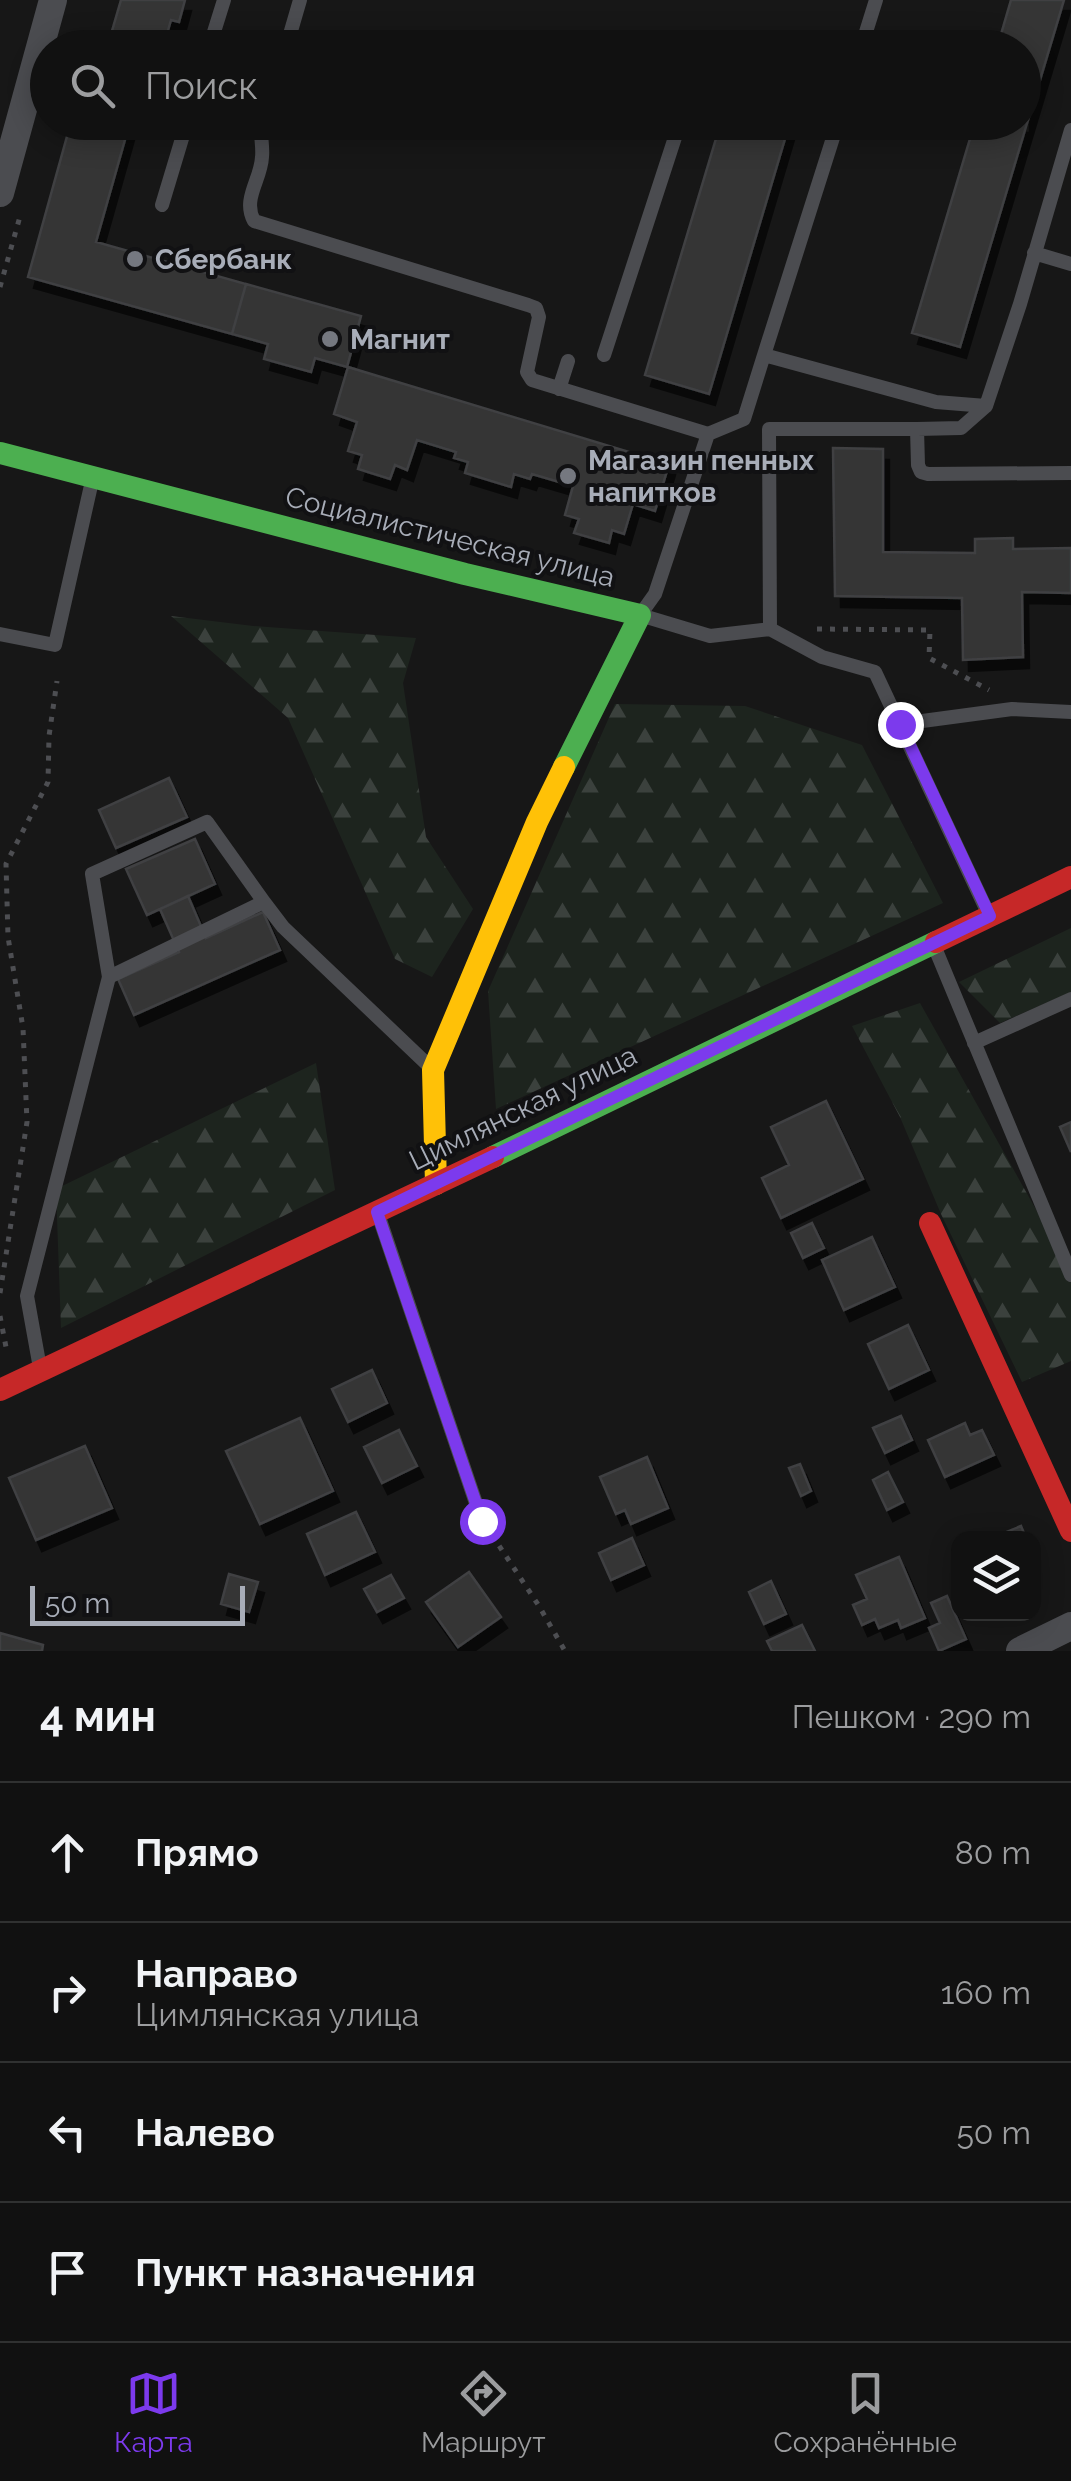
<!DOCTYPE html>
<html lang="ru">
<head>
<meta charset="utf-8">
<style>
  :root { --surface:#111; --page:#1e1f1f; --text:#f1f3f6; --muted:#9c9d9f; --line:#303131; --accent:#7c3aed }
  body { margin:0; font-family:Raleway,sans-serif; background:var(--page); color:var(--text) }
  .controls { position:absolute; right:30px; bottom:30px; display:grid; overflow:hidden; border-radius:20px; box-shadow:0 5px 25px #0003 }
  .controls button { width:90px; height:90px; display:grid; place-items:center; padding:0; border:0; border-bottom:2px solid var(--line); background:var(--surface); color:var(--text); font:50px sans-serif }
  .scale { position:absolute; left:30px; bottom:25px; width:215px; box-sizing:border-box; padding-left:10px; border:5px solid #a8adb8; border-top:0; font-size:28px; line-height:35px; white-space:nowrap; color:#a8adb8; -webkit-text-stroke:8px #111113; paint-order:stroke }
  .stop { position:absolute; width:30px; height:30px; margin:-22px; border:8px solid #7c3aed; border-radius:50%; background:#fff }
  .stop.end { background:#7c3aed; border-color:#fff; box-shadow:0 2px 10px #0008 }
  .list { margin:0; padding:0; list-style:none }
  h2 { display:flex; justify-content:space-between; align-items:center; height:130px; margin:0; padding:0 40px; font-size:42px }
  h2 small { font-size:32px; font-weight:400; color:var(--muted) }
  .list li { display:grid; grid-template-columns:65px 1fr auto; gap:30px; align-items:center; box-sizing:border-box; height:140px; padding:0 40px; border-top:2px solid var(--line) }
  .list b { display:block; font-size:38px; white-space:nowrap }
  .list p { margin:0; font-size:32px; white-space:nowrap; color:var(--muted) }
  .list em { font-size:32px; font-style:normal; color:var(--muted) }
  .icon { flex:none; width:55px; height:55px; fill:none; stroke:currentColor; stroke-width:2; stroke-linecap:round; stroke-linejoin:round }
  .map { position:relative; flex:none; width:1071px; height:1651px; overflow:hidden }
  .search { position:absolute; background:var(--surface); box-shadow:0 5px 25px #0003; left:30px; right:30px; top:30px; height:110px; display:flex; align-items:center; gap:25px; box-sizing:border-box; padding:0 35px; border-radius:55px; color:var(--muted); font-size:38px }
  .sheet { height:690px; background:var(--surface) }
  nav { display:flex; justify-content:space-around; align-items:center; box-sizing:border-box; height:140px; border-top:2px solid var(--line); background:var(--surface); font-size:28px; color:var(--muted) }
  nav a { display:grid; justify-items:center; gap:5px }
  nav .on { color:var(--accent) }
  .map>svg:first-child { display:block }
</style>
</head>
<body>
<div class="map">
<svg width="1071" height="1651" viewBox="0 0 1071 1651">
  <defs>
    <pattern id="forest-firs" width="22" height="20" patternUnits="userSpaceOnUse" patternTransform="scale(2.5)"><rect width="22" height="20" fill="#1d241e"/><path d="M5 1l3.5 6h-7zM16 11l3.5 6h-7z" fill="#3b413d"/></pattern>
    <filter id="shadow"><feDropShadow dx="6" dy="11" stdDeviation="0" flood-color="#0009"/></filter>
  </defs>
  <rect width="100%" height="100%" fill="#171717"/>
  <path fill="url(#forest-firs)" d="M171,616L253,626L416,638L403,683L426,837L473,909L432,977L395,959L288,718Z
    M615,704L745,706L862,745L943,903L496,1109L488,991Z
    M1071,928V992L1000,1023L959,982Z
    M920,1003L1071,1272V1361L1022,1382L941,1214L900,1117L852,1026Z
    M316,1063L335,1190L61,1328L56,1189Z"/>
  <path fill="#353536" stroke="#3f4043" stroke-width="2.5" filter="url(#shadow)" d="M121,0H185L179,22L171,20L163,48H107Z
    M1011,0H1064L960,347L912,333L975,122H1024V48H997Z
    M71,122H130L96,242L246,284L232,334L28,277Z
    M721,122H790L709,394L645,375Z
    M246,284L361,316L347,367L315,358L311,372L264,359L268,344L232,334Z
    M348,367L669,464L655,511L633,504L624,534L612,530L609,543L574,533L579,519L565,515L573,486L532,474L530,479L514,474L511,487L465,473L468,462L454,458L456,452L417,440L407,470L395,465L390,479L358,469L362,455L348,451L357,422L334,414Z
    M833,448L883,449V552L975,553V539L1013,538V549L1071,548V593L1022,592L1023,657L963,660L962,598L835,596Z
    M169,778L187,817L116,848L99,810Z
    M195,839L215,884L147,915L126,869Z
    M188,896L206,938L263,912L280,950L134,1015L118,979L179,952L160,909Z
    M826,1101L863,1179L781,1218L762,1178L789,1165L771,1127Z
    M1071,1122V1152L1060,1127Z
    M812,1223L824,1248L803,1258L791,1233Z
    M872,1237L895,1287L844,1310L822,1260Z
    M908,1325L929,1370L889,1389L868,1344Z
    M372,1370L387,1403L348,1422L332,1389Z
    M901,1416L912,1440L885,1453L873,1428Z
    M300,1418L333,1491L260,1524L226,1451Z
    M965,1423L970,1435L982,1430L994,1455L945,1477L928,1440Z
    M399,1430L417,1466L382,1483L364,1447Z
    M85,1446L112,1508L36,1540L9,1478Z
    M647,1457L668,1508L631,1524L625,1510L616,1514L600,1477Z
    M800,1464L811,1491L801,1496L789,1468Z
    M888,1472L903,1502L887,1510L873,1480Z
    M356,1512L375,1552L325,1575L307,1534Z
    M1021,1526L1026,1538H992Z
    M632,1538L644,1565L611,1580L599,1553Z
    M899,1557L925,1618L901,1628L898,1620L879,1628L875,1619L862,1625L853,1605L867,1599L856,1575Z
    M469,1572L501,1617L458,1647L426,1602Z
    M229,1574L258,1582L249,1612L221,1604Z
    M391,1575L404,1598L377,1612L364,1589Z
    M771,1581L786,1614L764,1624L749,1592Z
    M947,1596L966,1639L939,1651L929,1628L940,1623L931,1603Z
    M802,1625L815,1651H772L767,1641Z
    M0,1633L43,1645L42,1651H0Z"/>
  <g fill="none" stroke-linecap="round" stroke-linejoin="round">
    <path stroke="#4d4e52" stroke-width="5" stroke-dasharray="5 8" stroke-linecap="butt" d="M0,287L21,213
      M817,629L930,630L929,658L989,690
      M0,1293L27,1122L23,1028L8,937L6,864L48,782L49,736L57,681
      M0,1316L6,1347
      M492,1535L539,1606L565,1651"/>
    <path stroke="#4b4c50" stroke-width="14" d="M209,48L224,0
      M286,48L300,0
      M861,48L876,0
      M231,122L261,131L263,123
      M261,131C261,139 263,149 262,157C261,180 242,199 254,221L528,305L536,308L539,317L527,372L532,380L708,434
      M162,205L187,122
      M1034,253L1071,264
      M604,355L680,122
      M764,355L838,122
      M559,389L568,361
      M917,429L961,428L986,406
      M770,629L710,636L640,615L655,594L708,434L744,419L764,355L936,402L986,406L1020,304L1071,130
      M0,634L55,645L92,481
      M900,724L1012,709L1071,712
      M988,913L875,672L822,657L770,629L769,429H917L918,465L921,472L928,474L1071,473
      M935,948L1071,1275
      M109,977L92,874L207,822L264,902
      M974,1043L1071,999
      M378,1214L482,1521
      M40,1368L27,1296L109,977L264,902L283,927L429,1066"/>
    <path stroke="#4b4c50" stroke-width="28" d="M0,193L53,0
      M1020,1651L1071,1626"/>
    <path stroke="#4caf50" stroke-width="22" d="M0,453L465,574L640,615L564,767
      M493,1157L936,942"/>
    <path stroke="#ffc107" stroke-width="22" d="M436,1184L433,1070L537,822L564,767"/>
    <path stroke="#c62828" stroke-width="22" d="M936,942L1071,877
      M930,1223L1071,1531
      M0,1390L493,1157"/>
  </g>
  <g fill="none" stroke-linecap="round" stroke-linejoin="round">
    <path stroke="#7c3aed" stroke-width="12" d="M482,1521L377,1212L990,916L900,724"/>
  </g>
  <g fill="#757880" stroke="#111113" stroke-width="4">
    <circle cx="135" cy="259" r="10"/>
    <circle cx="330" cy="339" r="10"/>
    <circle cx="568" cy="476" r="10"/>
  </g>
  <g text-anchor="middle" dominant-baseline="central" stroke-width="8" stroke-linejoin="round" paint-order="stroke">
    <g font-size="28" font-weight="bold" fill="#a8adb8" stroke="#111113" text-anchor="start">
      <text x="155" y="259">Сбербанк</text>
      <text x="350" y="339">Магнит</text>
      <text x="588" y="460">Магазин пенных<tspan x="588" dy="32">напитков</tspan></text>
    </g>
    <g font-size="28" fill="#a8adb8" stroke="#111113">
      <text transform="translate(450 537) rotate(14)">Социалистическая улица</text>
      <text transform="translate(523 1108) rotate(-26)">Цимлянская улица</text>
    </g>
  </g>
</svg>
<div class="controls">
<button><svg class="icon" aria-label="layers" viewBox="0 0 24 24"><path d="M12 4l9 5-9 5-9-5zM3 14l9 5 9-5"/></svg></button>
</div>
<div class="scale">50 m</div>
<div class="stop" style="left:482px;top:1521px"></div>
<div class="stop end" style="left:900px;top:724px"></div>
<div class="search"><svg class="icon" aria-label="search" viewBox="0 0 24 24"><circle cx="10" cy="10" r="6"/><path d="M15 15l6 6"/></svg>Поиск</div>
</div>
<section class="sheet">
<h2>4 мин<small>Пешком · 290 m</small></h2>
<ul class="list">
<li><svg class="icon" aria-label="ahead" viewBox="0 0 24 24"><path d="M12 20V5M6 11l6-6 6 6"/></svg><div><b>Прямо</b></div><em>80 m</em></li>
<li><svg class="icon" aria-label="right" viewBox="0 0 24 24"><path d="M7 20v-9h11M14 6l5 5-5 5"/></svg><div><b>Направо</b><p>Цимлянская улица</p></div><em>160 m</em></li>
<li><svg class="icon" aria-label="left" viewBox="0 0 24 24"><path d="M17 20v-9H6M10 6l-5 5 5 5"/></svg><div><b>Налево</b></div><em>50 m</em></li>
<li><svg class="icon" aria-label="arrive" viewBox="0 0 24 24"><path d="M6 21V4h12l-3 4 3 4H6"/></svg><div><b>Пункт назначения</b></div></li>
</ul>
</section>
<nav>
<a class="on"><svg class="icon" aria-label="map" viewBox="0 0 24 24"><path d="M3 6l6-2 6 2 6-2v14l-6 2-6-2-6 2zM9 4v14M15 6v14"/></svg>Карта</a>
<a><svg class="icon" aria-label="directions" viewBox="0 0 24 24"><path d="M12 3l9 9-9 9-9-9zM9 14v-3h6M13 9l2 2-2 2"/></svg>Маршрут</a>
<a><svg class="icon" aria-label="saved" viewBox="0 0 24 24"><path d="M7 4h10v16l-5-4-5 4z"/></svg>Сохранённые</a>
</nav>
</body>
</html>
